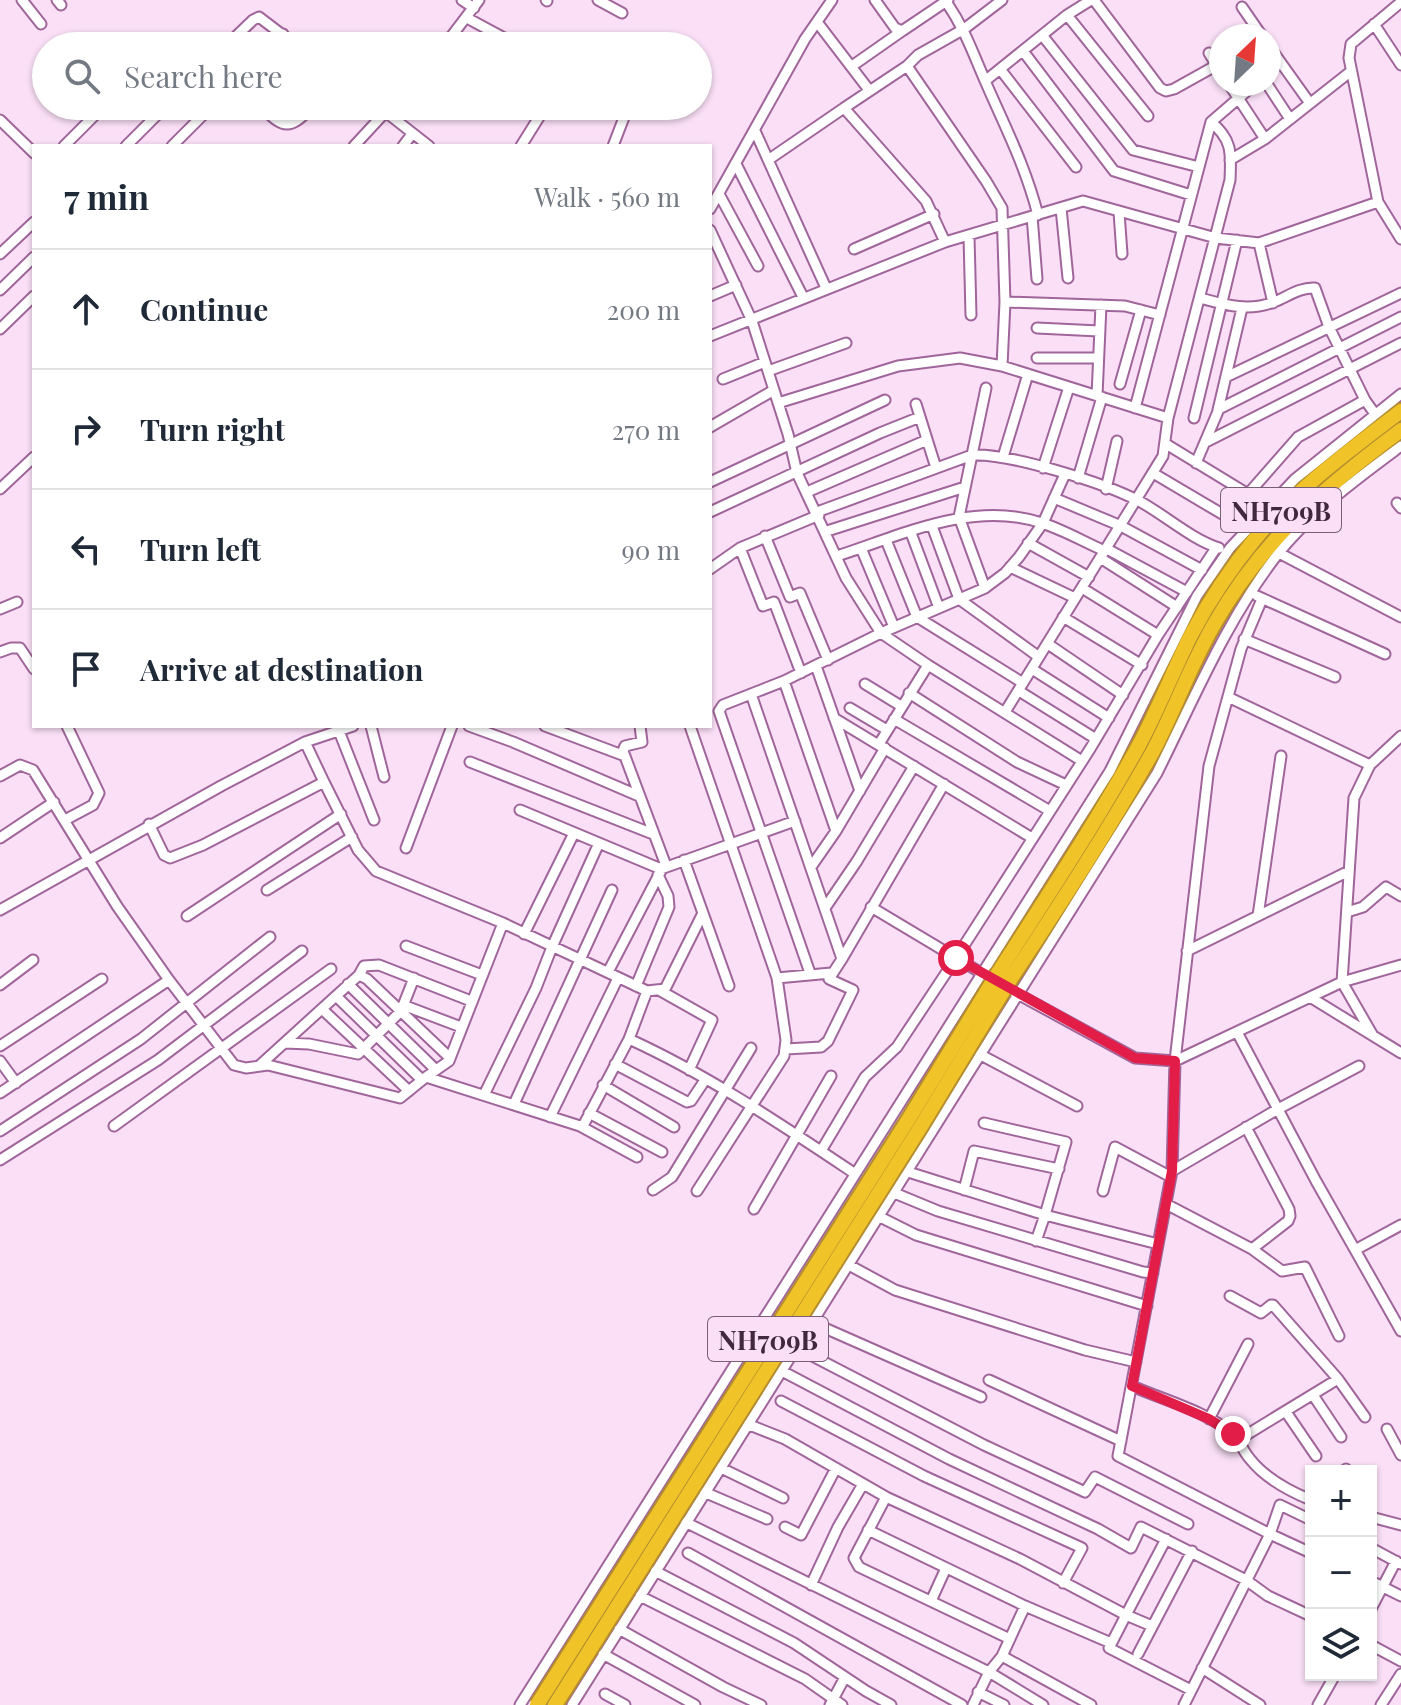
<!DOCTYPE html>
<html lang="en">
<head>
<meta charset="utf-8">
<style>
  :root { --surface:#fff; --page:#f2f2f3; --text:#1f2937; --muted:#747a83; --line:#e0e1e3 }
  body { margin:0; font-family:"Playfair Display",serif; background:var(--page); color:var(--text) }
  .controls { position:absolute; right:24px; bottom:24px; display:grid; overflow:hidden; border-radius:0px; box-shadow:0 2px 6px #0004 }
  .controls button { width:72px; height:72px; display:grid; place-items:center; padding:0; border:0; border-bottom:2px solid var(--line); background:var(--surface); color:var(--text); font:40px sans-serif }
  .compass { position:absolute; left:1209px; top:24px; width:72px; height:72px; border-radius:50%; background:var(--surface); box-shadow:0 2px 6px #0004; rotate:25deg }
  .stop { position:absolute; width:24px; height:24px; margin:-18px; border:6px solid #e11d48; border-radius:50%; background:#fff }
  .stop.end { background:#e11d48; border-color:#fff; box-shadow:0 2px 8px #0008 }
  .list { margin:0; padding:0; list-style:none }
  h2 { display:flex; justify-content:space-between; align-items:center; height:104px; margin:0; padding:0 32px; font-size:34px }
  h2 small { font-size:26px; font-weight:400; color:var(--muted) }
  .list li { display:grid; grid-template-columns:52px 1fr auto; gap:24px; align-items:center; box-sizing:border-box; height:120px; padding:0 32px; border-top:2px solid var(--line) }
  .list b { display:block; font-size:30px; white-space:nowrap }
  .list em { font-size:26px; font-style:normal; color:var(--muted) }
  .icon { flex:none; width:44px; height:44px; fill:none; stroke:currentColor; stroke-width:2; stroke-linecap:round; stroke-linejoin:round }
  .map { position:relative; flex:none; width:1401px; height:1705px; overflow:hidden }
  .search { position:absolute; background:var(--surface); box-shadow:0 2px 6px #0004; left:32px; top:32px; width:680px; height:88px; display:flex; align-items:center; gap:20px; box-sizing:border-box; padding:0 28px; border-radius:44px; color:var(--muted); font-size:30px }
  .panel { position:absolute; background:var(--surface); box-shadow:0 2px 6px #0004; left:32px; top:144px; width:680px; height:584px; border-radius:0px }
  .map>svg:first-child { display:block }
</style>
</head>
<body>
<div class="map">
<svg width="1401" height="1705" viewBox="0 0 1401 1705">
  <rect width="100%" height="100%" fill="#fadff6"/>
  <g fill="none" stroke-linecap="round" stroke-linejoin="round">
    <defs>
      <path id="minor" d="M22,0L41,24
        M57,0L61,5
        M462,0L474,8
        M546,0L547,1
        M598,0L622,13
        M875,0L895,28L902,31L948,0
        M945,0C965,29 972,51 986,83C1006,129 1025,165 1038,215
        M1094,0L1160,88L1166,91L1174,89L1217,65
        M1401,2L1351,44L1349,58L1378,202L1401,239
        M1242,7L1262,36
        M1067,15L1148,116
        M467,18L519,46
        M817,22L869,90
        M1374,24L1401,65
        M1233,34L1234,36
        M1042,35L1133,150L1199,167
        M226,46L253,20L259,17L297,46
        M270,46L283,34
        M444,46L479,0
        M1269,46L1309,102
        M1023,51L1114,171L1191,195
        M1209,53L1221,72
        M852,66L902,31
        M907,66L986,181L1002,208L1005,302L1002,366
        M1000,69L1076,167
        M985,81L1067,15L1091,0
        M1229,84L1265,139
        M1267,84L1290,119
        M262,106C282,130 292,130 312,106
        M378,106L429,146
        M0,120L34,153
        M755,131L826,288
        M64,146L104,106
        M126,146L166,106
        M172,146L212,106
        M354,146L391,106
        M403,146L412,134
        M521,146L546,106
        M613,146L628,107
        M768,160L844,108
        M1230,160L1265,139L1350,72
        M736,164L803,297
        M719,194L758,266
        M1061,208L1068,278
        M710,209L805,39L832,0
        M1119,212L1122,254
        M1032,216L1037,279
        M710,230L752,321L788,434L797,473L846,578L881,633L928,665L1082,761
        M969,236L971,315
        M945,242L926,201L844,108L907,66L918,55L964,29L1002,0
        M1259,243L1273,303
        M854,249L934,214
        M0,254L34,222
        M0,290L34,257
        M710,296L736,285
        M1200,298C1226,305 1248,312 1274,302C1287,297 1300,287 1315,288L1329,327L1365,400L1375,414
        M1005,302L1125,306L1160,315
        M1037,328L1099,331
        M0,329L34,296
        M710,336L945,242L1083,201L1216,238L1259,243L1378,202
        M1037,358H1098
        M768,371L846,343
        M1226,377L1401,293
        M723,379L765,362
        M1120,384L1141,310
        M1097,396L1101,305
        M778,403L898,366L960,358L1002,366L1168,418
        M916,404L936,468
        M1135,408L1211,122L1255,84
        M1218,410L1242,308
        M1194,418L1237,240
        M710,427L774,390
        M1208,441L1401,343
        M1166,444L1248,494L1298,437L1365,400
        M1003,457L1028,374
        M1196,463L1219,409L1401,317
        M1043,468L1069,387
        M1153,473L1229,518
        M1078,478L1102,397
        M710,482L885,400
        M0,489L34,457
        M1106,489L1117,441
        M807,492L927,440
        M1054,498L1121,526L1202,570
        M1397,503L1401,508
        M710,512L880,433L920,417
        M817,512L972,455C1010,453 1104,483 1139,501C1165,515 1191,539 1219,548
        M932,526L959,599L1039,657
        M827,531L965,487
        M911,533L939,608
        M765,536L790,597L800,593L828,660
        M886,540L917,617L1023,683
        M1028,543L1089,577
        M740,548L763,606L774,602L801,673
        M861,548L894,627
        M1107,549L1187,592
        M1279,553L1401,617
        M837,556C902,535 973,500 1042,523C1064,530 1084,542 1105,551
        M1102,559L1177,607
        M1010,567L1075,598
        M710,569L740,548L819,515
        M985,588L959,517L986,388
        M1082,588L1158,635
        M1257,596L1385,654
        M0,609L17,602
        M1063,617L1142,665
        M1244,639L1335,677
        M1048,644L1123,695
        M0,652L11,648H20L34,669
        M816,666L860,791
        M1032,669L1109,718
        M784,681L836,831
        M865,684L901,706
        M1019,691L1096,739
        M909,693L1017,762L1066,785
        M751,694L842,959
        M1228,697L1370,765
        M850,708L887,730
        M1005,712L1163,456L1168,418L1230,180C1231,154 1233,140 1211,122
        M834,718L1032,838
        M894,719L1050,811
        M337,726L374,820
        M371,726L384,777
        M469,726L513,742L639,796
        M545,726L625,756
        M690,726L777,978L786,1040L784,1056L697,1191
        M879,744L928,665
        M470,762L653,834
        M0,776L20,765L33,770L117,906L169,980L234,1065L246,1068L268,1065L400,1098L426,1077L580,1126L637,1157
        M324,782L358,850L376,871L503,923L647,991L665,989L703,913
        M520,810L661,869L795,821
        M65,820L93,805L99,793L67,726
        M149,824L164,855L170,858L203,845L324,782L305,742
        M0,838L54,802
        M406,848L452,726
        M684,860L729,986
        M811,867L836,831L885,748
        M267,890L352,837
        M871,907L998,983
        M825,908L857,861L914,766
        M0,910L221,786L305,742L353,726
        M1347,912L1363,907L1386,887L1401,896
        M187,916L341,814
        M1258,916L1281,756
        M524,934L574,833
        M406,946L482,975
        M1187,951L1349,871
        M608,972L665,863L623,751L625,746L642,742L640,726
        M810,973L719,711L723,705L784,681L881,633L985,588L1005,573L1019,557L1043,523L1065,474
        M359,975L364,966L379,965L471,1001
        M777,978L831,973
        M348,984L436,1070
        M0,985L33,960
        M636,986L669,907L668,896L658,875
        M659,990L712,1020L689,1070
        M1014,992L1135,1058L1175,1061L1342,982L1401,965
        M336,996L422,1080
        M1310,997L1401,1053
        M403,1005L461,1027
        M322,1009L409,1091
        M1237,1032L1316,1181L1401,1331
        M1372,1034L1342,982L1354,798L1370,765L1401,736
        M629,1039C708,1075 782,1125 854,1173
        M285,1043L309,1044L358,1054L401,1011L414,978
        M0,1046L102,979
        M786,1049L821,1047L828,1041L853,990L829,979L842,959L944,784
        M979,1054L1077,1106
        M0,1061L16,1083
        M615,1064L687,1102L691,1101L705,1080
        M260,1065L359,975L367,979L450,1058
        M426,1077L449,1061L503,923
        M603,1085L674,1127
        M0,1093L169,980
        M484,1095L536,988L552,947L599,843
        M514,1104L612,890
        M589,1113L662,1152
        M550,1117L618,978
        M984,1123L1066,1142L1045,1215L1158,1244
        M114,1126L331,969
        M580,1126L584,1124L629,1039L647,991
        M0,1131L141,1039L270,937
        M821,1151L865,1077L897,1047L956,958L1090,749L1158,635L1216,548
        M0,1160L158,1060L302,951
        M905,1171L1045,1215L1036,1241
        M1172,1171L1278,1109L1359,1066
        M653,1190L672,1177L751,1048
        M964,1190L974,1151L1059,1169
        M1103,1191L1115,1147L1171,1177
        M892,1192L938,1211L1143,1272L1153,1273
        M1166,1204L1252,1249L1288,1221L1290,1216L1289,1209L1246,1127
        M754,1209L831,1076
        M878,1216L916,1235L1147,1306
        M1252,1249L1282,1271L1305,1267L1339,1336
        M1355,1250L1401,1225
        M847,1264L895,1290L1085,1350L1136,1362
        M1230,1296L1261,1313L1271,1305H1273L1338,1379L1365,1417
        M811,1322L981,1397
        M795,1347L984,1445L1085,1492L1095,1477L1188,1524
        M780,1370L949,1459L1098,1529L1131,1548L1141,1527L1246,1580L1268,1596L1311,1616
        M989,1380L1121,1441
        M1132,1386C1161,1399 1209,1412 1232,1434C1240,1441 1243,1451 1250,1459C1265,1478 1289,1491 1311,1500
        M1313,1395L1341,1437
        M781,1401L924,1476L1082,1548L1063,1583
        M1286,1412L1316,1456
        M1209,1419L1248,1344
        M747,1424L785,1439L886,1497L1020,1559L1126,1615L1109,1648L1191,1690
        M1387,1429L1401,1455
        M1238,1440L1338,1379
        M719,1467L783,1498
        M1346,1469L1348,1471
        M704,1492L767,1519
        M886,1497L854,1558L859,1567L1010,1639
        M1371,1517L1401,1525
        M1311,1520L1280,1505L1270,1534L1311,1553
        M685,1522L989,1672L1043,1705
        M785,1527L801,1535L836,1468
        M868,1530L1025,1606L1111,1643
        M1371,1548L1401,1564
        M688,1553L962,1705
        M655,1571L794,1643L866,1691L891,1705
        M1371,1581L1401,1596
        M811,1585L838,1527L863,1484
        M640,1596L805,1679L842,1705
        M931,1601L946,1568
        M1371,1609L1396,1561
        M1152,1626L1126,1615L1166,1539
        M619,1629L723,1687L761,1705
        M1371,1645L1401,1661
        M603,1654L695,1705
        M1138,1654L1192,1551
        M1002,1656L1091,1705
        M1202,1668L1260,1705
        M978,1692L1004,1705
        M605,1694L625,1705
        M520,1705L1110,771L1197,596L1230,548L1295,479L1401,394
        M572,1705L1157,773C1194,699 1226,621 1277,555C1311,512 1358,478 1401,446
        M830,1705L845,1677
        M973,1705L989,1672L1002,1656L1025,1606
        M1184,1705L1270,1534L1118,1456L1172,1171L1175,1061L1209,766L1241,649L1262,599
        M1318,1705L1335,1675
        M1381,1705L1401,1674"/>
      <path id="highway" d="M998,973C1046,898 1096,823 1139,745C1158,710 1173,671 1191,635C1209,601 1230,569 1255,539C1297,488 1349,451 1401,411
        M1010,980C1059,906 1108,831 1152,753C1175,710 1191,663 1216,621C1264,538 1326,486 1401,430"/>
    </defs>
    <use href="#minor" stroke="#a0659a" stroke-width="13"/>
    <use href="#highway" stroke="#b38d30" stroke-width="18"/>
    <use href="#minor" stroke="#fff" stroke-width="9"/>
    <use href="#highway" stroke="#f0c328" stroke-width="14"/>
    <defs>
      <path id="highway-bridge" d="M537,1705L908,1120L998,973
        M555,1705L920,1128L1010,980"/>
    </defs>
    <use href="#highway-bridge" stroke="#b38d30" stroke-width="18" stroke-linecap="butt"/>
    <use href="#highway-bridge" stroke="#f0c328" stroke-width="14"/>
  </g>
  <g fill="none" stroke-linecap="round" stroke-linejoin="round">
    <path stroke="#e11d48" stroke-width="10" d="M956,958L1135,1058L1175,1061L1172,1171L1132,1386L1209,1419L1233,1434"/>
  </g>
  <g text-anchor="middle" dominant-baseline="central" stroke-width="6" stroke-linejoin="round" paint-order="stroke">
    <g fill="#fadff6" stroke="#795f76" stroke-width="2">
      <rect x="1221" y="488" width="120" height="44" rx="6"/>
      <rect x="708" y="1317" width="120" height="44" rx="6"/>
    </g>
    <g font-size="26" font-weight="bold" fill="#42283f">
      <text x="1281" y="510">NH709B</text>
      <text x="768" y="1339">NH709B</text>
    </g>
  </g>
</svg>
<div class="controls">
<button>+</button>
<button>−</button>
<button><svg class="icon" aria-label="layers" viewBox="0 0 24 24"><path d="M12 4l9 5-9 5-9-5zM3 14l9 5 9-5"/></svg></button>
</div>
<svg class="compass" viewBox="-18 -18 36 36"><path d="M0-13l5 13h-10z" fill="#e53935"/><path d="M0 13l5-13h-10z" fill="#747a83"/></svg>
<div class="stop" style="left:956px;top:958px"></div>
<div class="stop end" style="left:1233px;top:1434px"></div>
<div class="search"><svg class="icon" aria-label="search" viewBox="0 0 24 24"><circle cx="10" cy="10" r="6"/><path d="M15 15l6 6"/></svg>Search here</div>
<section class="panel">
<h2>7 min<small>Walk · 560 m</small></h2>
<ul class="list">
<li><svg class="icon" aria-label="ahead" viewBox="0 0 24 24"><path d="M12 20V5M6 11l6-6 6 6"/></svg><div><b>Continue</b></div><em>200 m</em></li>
<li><svg class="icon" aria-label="right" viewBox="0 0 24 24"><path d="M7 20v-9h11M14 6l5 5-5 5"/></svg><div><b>Turn right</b></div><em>270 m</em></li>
<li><svg class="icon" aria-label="left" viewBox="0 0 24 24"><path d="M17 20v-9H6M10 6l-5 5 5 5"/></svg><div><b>Turn left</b></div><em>90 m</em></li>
<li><svg class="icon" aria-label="arrive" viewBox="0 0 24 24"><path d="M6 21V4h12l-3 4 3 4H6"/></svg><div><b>Arrive at destination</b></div></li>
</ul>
</section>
</div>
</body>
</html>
